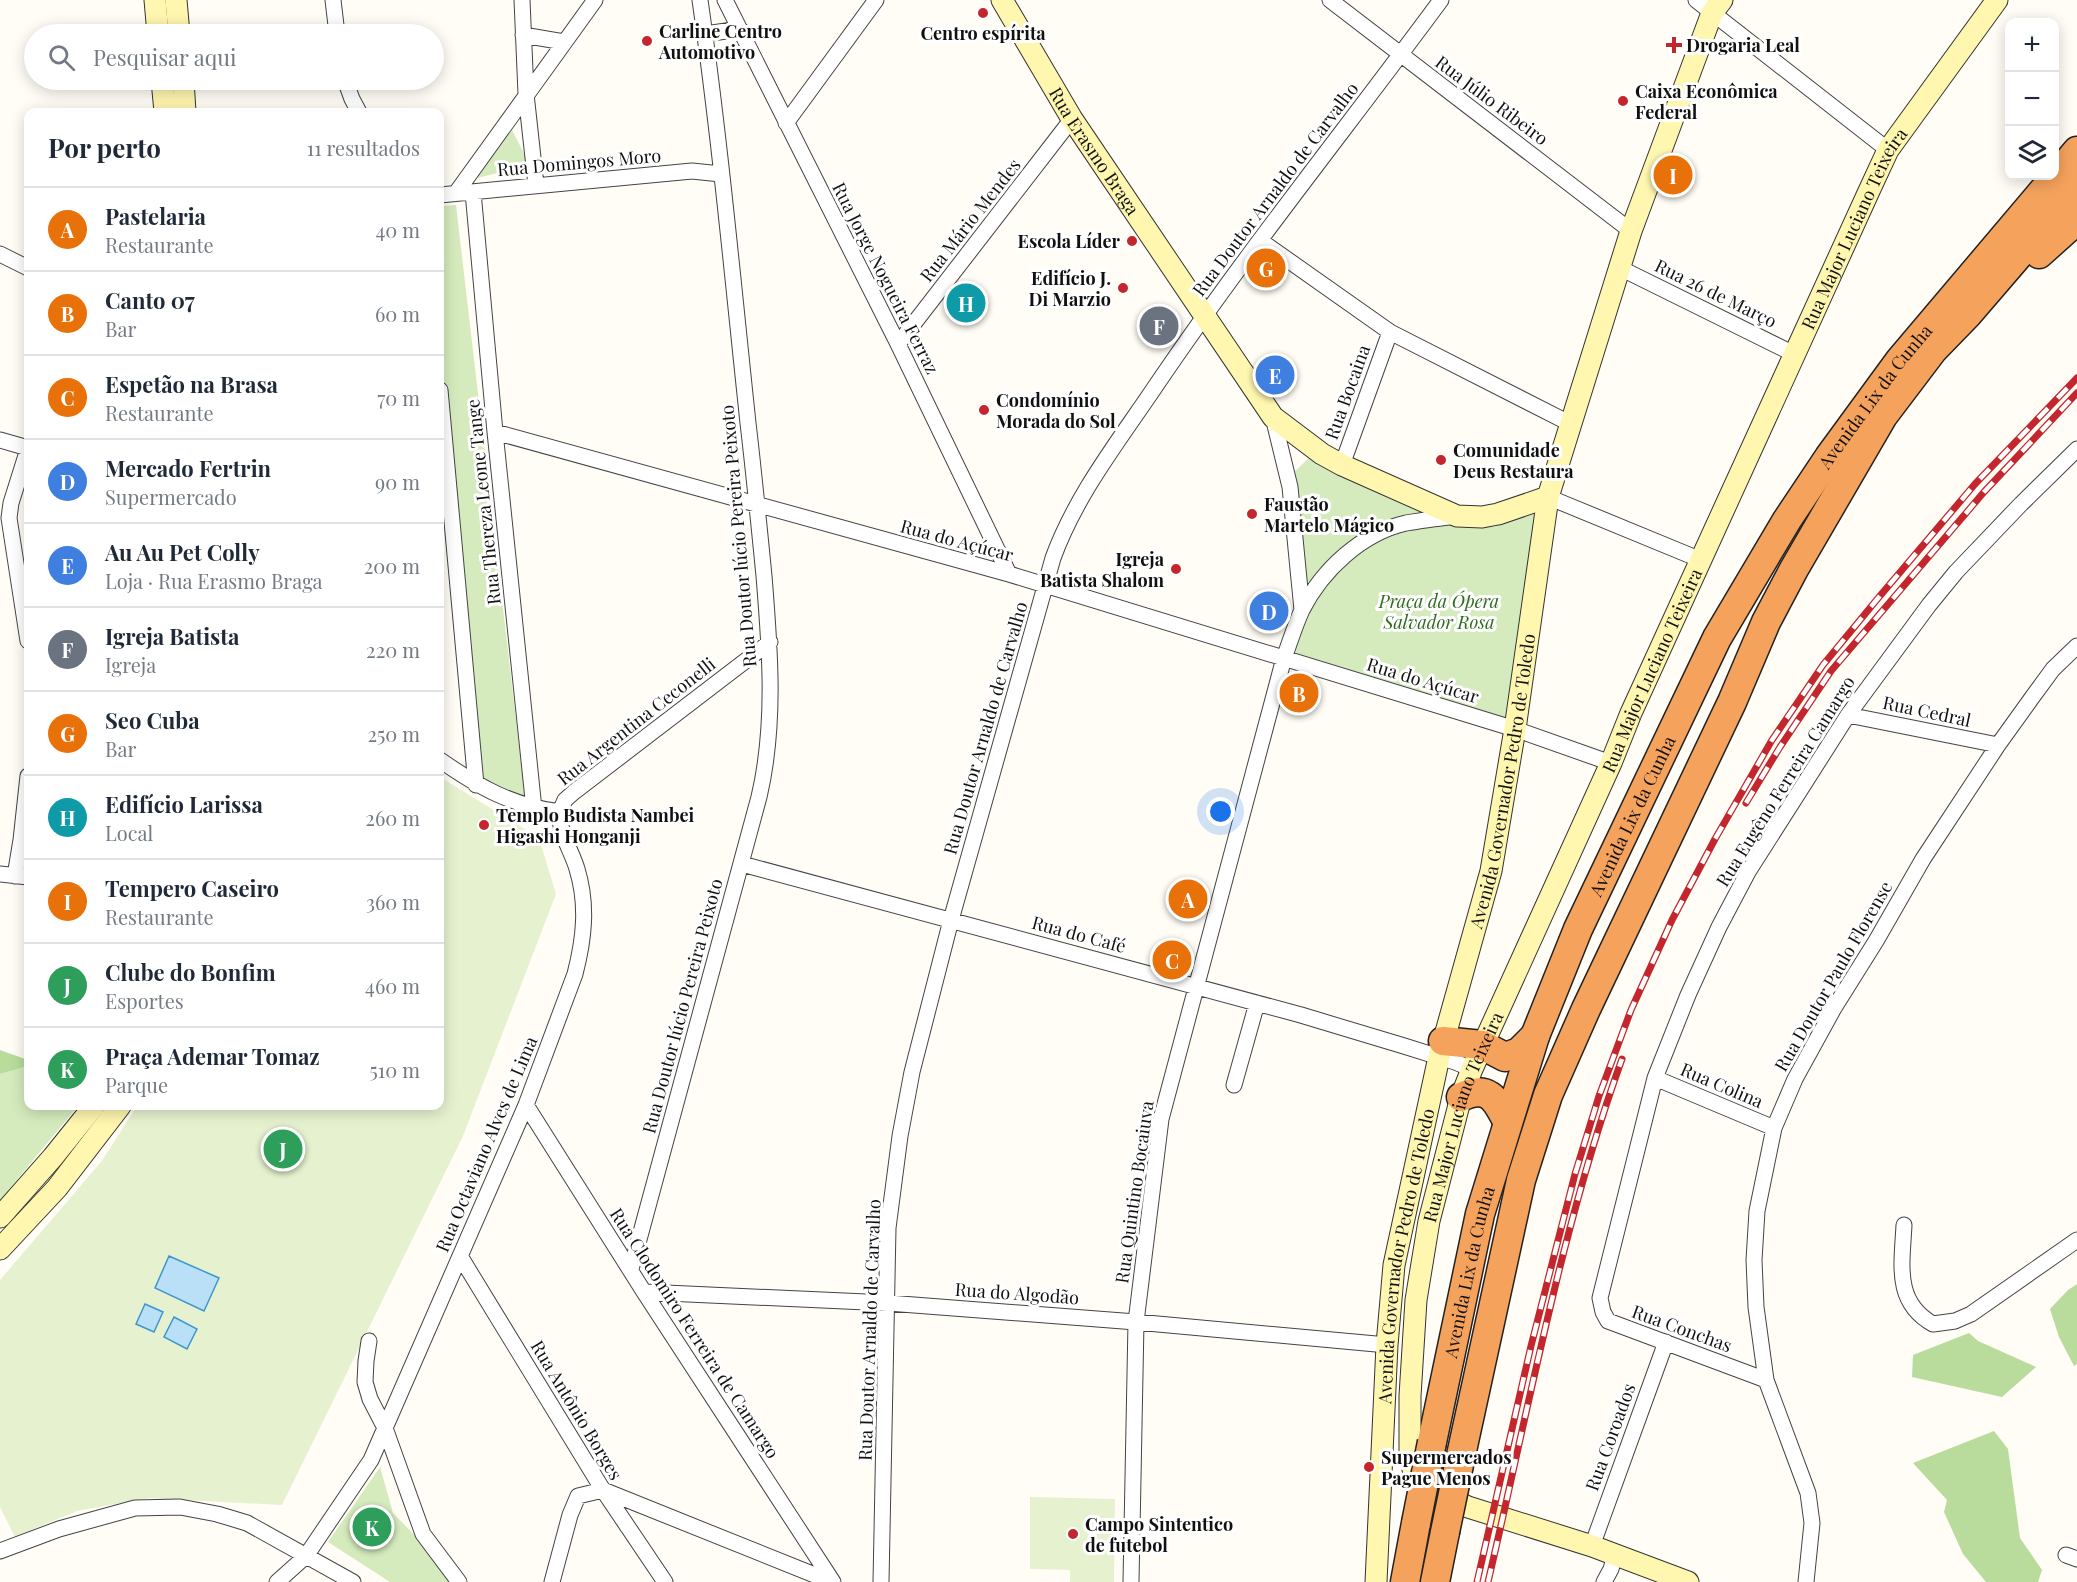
<!DOCTYPE html>
<html lang="pt">
<head>
<meta charset="utf-8">
<style>
  :root { --surface:#fff; --page:#f6f6f7; --text:#1f2937; --muted:#747a83; --line:#e0e1e3; --accent:#7c3aed }
  body { margin:0; font-family:"Playfair Display",serif; background:var(--page); color:var(--text) }
  .controls { position:absolute; right:18px; top:18px; display:grid; overflow:hidden; border-radius:12px; box-shadow:0 3px 15px #0003 }
  .controls button { width:54px; height:54px; display:grid; place-items:center; padding:0; border:0; border-bottom:2px solid var(--line); background:var(--surface); color:var(--text); font:30px sans-serif }
  .you { position:absolute; left:1221px; top:812px; width:21px; height:21px; margin:-15px; border:4px solid #fff; border-radius:50%; background:#1a73e8; box-shadow:0 0 0 9px #1a73e833 }
  .badge { display:grid; place-items:center; width:39px; height:39px; border-radius:50%; background:var(--accent); color:#fff; font-size:20px; font-weight:700 }
  .pin { position:absolute; translate:-50% -50%; border:3px solid #fff; box-shadow:0 2px 6px #0006 }
  .list { margin:0; padding:0; list-style:none }
  h2 { display:flex; justify-content:space-between; align-items:center; height:78px; margin:0; padding:0 24px; font-size:26px }
  h2 small { font-size:20px; font-weight:400; color:var(--muted) }
  .list li { display:grid; grid-template-columns:39px 1fr auto; gap:18px; align-items:center; box-sizing:border-box; height:84px; padding:0 24px; border-top:2px solid var(--line) }
  .list b { display:block; font-size:22px; white-space:nowrap }
  .list p { margin:0; font-size:20px; white-space:nowrap; color:var(--muted) }
  .list em { font-size:20px; font-style:normal; color:var(--muted) }
  .icon { flex:none; width:33px; height:33px; fill:none; stroke:currentColor; stroke-width:2; stroke-linecap:round; stroke-linejoin:round }
  .map { position:relative; flex:none; width:2077px; height:1582px; overflow:hidden }
  .search { position:absolute; background:var(--surface); box-shadow:0 3px 15px #0003; left:24px; top:24px; width:420px; height:66px; display:flex; align-items:center; gap:15px; box-sizing:border-box; padding:0 21px; border-radius:33px; color:var(--muted); font-size:22px }
  .panel { position:absolute; background:var(--surface); box-shadow:0 3px 15px #0003; left:24px; top:108px; width:420px; height:1002px; border-radius:12px }
  .map>svg:first-child { display:block }
</style>
</head>
<body>
<div class="map">
<svg width="2077" height="1582" viewBox="0 0 2077 1582">
  <rect width="100%" height="100%" fill="#fffdf5"/>
  <path fill="#d5ebbd" d="M512,130L530,165L477,178Z
    M456,205L525,797L483,779L440,358V206Z
    M1311,456L1428,512L1346,549L1307,583L1292,474Z
    M1542,501L1507,719L1295,656L1298,631L1308,607L1349,555L1389,536L1436,524L1459,520L1495,527Z
    M28,1066V1106H78L0,1200V1074Z
    M380,1467L393,1513L460,1582H390L328,1542Z"/>
  <path fill="#b9dc9c" d="M0,1050L28,1060V1066L0,1074Z
    M2077,1284V1364L2074,1366L2059,1337L2050,1309L2068,1290Z
    M1969,1333L1978,1341L2036,1367L2002,1397L1912,1377L1913,1355Z
    M1994,1431L2008,1449L2020,1538L2042,1570L2038,1582H1986L1963,1554L1944,1512L1947,1500L1913,1463Z"/>
  <path fill="#e6f2cf" d="M440,777L539,838L556,894L463,1136L282,1505L149,1498L77,1511L15,1537L0,1507V1280L101,1162L137,1106H440Z
    M1030,1497L1115,1499L1114,1582H1070V1570L1030,1569Z"/>
  <path fill="#b9e0f7" stroke="#3f96cf" stroke-width="1.5" d="M169,1256L219,1278L204,1311L155,1288Z
    M145,1304L163,1312L154,1332L136,1324Z
    M174,1317L197,1329L187,1349L164,1337Z"/>
  <g fill="none" stroke-linecap="round" stroke-linejoin="round">
    <defs>
      <path id="street" d="M333,0L337,34
        M522,0L526,94L536,185
        M725,0L898,344L1009,574
        M1330,0L1631,231
        M1696,0L1888,150
        M705,34L740,29
        M523,35L564,42
        M345,80L352,99L359,112
        M786,123L876,0
        M473,192L495,432L534,809
        M456,193L595,0
        M440,195L692,171L721,174
        M1261,241L1390,332L1569,423
        M0,254L28,268
        M1620,268L1794,354
        M898,344L1072,119
        M440,390L476,785
        M1273,417L1290,487L1302,610
        M495,432L1009,574L1515,729L1611,763
        M0,440L28,448
        M28,449L11,503L9,518L28,641
        M1342,465L1390,332
        M1548,497L1701,560
        M1848,715L1998,745
        M560,812L565,800L574,792L770,642
        M742,864L1301,1015L1404,1046L1455,1062L1472,1069
        M0,874L28,877
        M15,876L21,840L28,776
        M1655,1078L1774,1128
        M1234,1085L1257,1003
        M526,1105L644,1292L833,1582
        M1904,1225C1902,1265 1894,1302 1933,1324L1955,1321L1971,1314L2077,1240
        M460,1256L603,1490L665,1582
        M631,1269L759,797C776,725 770,649 764,576C759,525 754,474 748,423C733,282 720,140 700,0
        M644,1292L888,1303L1136,1322L1387,1345
        M369,1341L366,1361L365,1382L370,1399L385,1428L423,1534L459,1582
        M1766,1380L1608,1321L1603,1312L1600,1298L1655,1078L1688,995L1719,927L1748,872L1848,715L1929,605L1956,572L2021,504L2077,449
        M1592,1546L1666,1342
        M0,1551L59,1529L135,1508L180,1507L217,1514L247,1523L353,1582
        M2066,1555L2077,1559
        M277,1582L306,1556L371,1460L526,1105L575,974C584,939 588,905 577,869C572,851 558,832 560,812C512,806 479,787 440,760
        M552,1582L570,1515L578,1496L603,1490L832,1582
        M881,1582L888,1228L900,1136L912,1072L951,920L1053,558C1076,495 1118,442 1155,387C1245,254 1346,129 1441,0
        M1131,1582L1136,1322L1161,1119L1284,658C1290,642 1295,625 1302,610C1322,570 1362,533 1406,523C1423,520 1440,518 1457,516
        M1604,1582L1611,1569L1615,1555
        M1806,1582L1812,1523L1808,1493L1766,1380L1756,1307L1754,1260L1757,1211L1774,1128L1795,1079L1834,1008L1876,941L1923,859L1998,745L2031,699L2053,669L2077,646"/>
      <g id="secondary">
        <path d="M155,0L158,34"/>
        <path d="M176,0L179,34"/>
        <path id="s1" d="M1002,0L1072,119L1273,417L1322,454L1342,465L1457,516L1482,517L1498,514L1548,497"/>
        <path d="M162,80L165,112"/>
        <path d="M183,80L185,112"/>
        <path d="M0,1217L53,1157L94,1106"/>
        <path d="M0,1249L57,1188L120,1106"/>
        <path id="s2" d="M1376,1582L1387,1345L1394,1265L1439,1057L1491,871L1515,729L1548,497L1631,231L1712,13L1722,0"/>
        <path id="s3" d="M1688,1582L1592,1546L1468,1507L1422,1486L1415,1478L1410,1456V1396L1416,1300L1429,1221L1461,1097L1472,1069L1611,763L1631,713L1869,191L1888,150L1997,0"/>
      </g>
      <g id="highway">
        <path d="M2039,254L2077,220"/>
        <path d="M1443,1041L1482,1045L1505,1057L1519,1052L1535,1036"/>
        <path d="M1461,1097C1488,1084 1496,1099 1507,1121"/>
        <path id="s4" d="M1432,1442L1480,1214L1535,1036L1578,929L1717,638L1787,520L1829,457L1900,360L2077,151"/>
        <path d="M1460,1460L1521,1180L1548,1095L1586,1009L1732,702L1766,622L1794,569L1883,416L1933,350L1968,314L2077,187"/>
        <path d="M1405,1582L1416,1523"/>
        <path d="M1435,1582L1445,1532"/>
      </g>
    </defs>
    <use href="#street" stroke="#444" stroke-width="17"/>
    <use href="#secondary" stroke="#333" stroke-width="23"/>
    <use href="#highway" stroke="#222" stroke-width="31"/>
    <use href="#street" stroke="#fff" stroke-width="15"/>
    <use href="#secondary" stroke="#fff6b0" stroke-width="21"/>
    <use href="#highway" stroke="#f5a25d" stroke-width="28"/>
    <defs>
      <path id="rail" d="M1746,803L1780,747L1831,671L1984,492L2077,393
        M1477,1582L1531,1346L1575,1174L1599,1096L1631,1010L1672,920L1715,839L1772,740L1823,665L1879,597L1975,484L2077,378
        M1488,1582C1529,1407 1561,1228 1622,1059"/>
    </defs>
    <use href="#rail" stroke="#c4262e" stroke-width="7"/>
    <use href="#rail" stroke="#fff" stroke-width="4.5" stroke-dasharray="14" stroke-linecap="butt"/>
    <defs>
      <path id="highway-bridge" d="M1416,1523L1432,1442
        M1445,1532L1460,1460"/>
    </defs>
    <use href="#highway-bridge" stroke="#222" stroke-width="31" stroke-linecap="butt"/>
    <use href="#highway-bridge" stroke="#f5a25d" stroke-width="28"/>
  </g>
  <g fill="#c4262e" stroke="#fff" stroke-width="2">
    <circle cx="983" cy="13" r="6"/>
    <circle cx="647" cy="41" r="6"/>
    <path d="M1671 36h6v6h6v6h-6v6h-6v-6h-6v-6h6z"/>
    <circle cx="1623" cy="101" r="6"/>
    <circle cx="1132" cy="241" r="6"/>
    <circle cx="1123" cy="288" r="6"/>
    <circle cx="984" cy="410" r="6"/>
    <circle cx="1441" cy="460" r="6"/>
    <circle cx="1252" cy="514" r="6"/>
    <circle cx="1176" cy="569" r="6"/>
    <circle cx="484" cy="825" r="6"/>
    <circle cx="1369" cy="1467" r="6"/>
    <circle cx="1073" cy="1534" r="6"/>
  </g>
  <g text-anchor="middle" dominant-baseline="central" stroke-width="6" stroke-linejoin="round" paint-order="stroke">
    <g font-size="18" font-weight="bold" fill="#111" stroke="#fff" text-anchor="start">
      <text x="659" y="31">Carline Centro<tspan x="659" dy="21">Automotivo</tspan></text>
      <text x="983" y="33" text-anchor="middle">Centro espírita</text>
      <text x="1686" y="45">Drogaria Leal</text>
      <text x="1635" y="91">Caixa Econômica<tspan x="1635" dy="21">Federal</tspan></text>
      <text x="1120" y="241" text-anchor="end">Escola Líder</text>
      <text x="1111" y="278" text-anchor="end">Edifício J.<tspan x="1111" dy="21">Di Marzio</tspan></text>
      <text x="996" y="400">Condomínio<tspan x="996" dy="21">Morada do Sol</tspan></text>
      <text x="1453" y="450">Comunidade<tspan x="1453" dy="21">Deus Restaura</tspan></text>
      <text x="1264" y="504">Faustão<tspan x="1264" dy="21">Martelo Mágico</tspan></text>
      <text x="1164" y="559" text-anchor="end">Igreja<tspan x="1164" dy="21">Batista Shalom</tspan></text>
      <text x="496" y="815">Templo Budista Nambei<tspan x="496" dy="21">Higashi Honganji</tspan></text>
      <text x="1381" y="1457">Supermercados<tspan x="1381" dy="21">Pague Menos</tspan></text>
      <text x="1085" y="1524">Campo Sintentico<tspan x="1085" dy="21">de futebol</tspan></text>
    </g>
    <g font-size="18" fill="#111" stroke="#fff">
      <text transform="translate(1492 100) rotate(37)">Rua Júlio Ribeiro</text>
      <text stroke="none"><textPath href="#s1" startOffset="177">Rua Erasmo Braga</textPath></text>
      <text transform="translate(579 162) rotate(-5)">Rua Domingos Moro</text>
      <text transform="translate(1275 189) rotate(-53)">Rua Doutor Arnaldo de Carvalho</text>
      <text transform="translate(970 220) rotate(-52)">Rua Mário Mendes</text>
      <text stroke="none"><textPath href="#s3" startOffset="1634">Rua Major Luciano Teixeira</textPath></text>
      <text transform="translate(886 278) rotate(63)">Rua Jorge Nogueira Ferraz</text>
      <text transform="translate(1716 293) rotate(26)">Rua 26 de Março</text>
      <text transform="translate(1347 392) rotate(-70)">Rua Bocaina</text>
      <text stroke="none"><textPath href="#s4" startOffset="1146">Avenida Lix da Cunha</textPath></text>
      <text transform="translate(483 502) rotate(-96)">Rua Thereza Leone Tange</text>
      <text transform="translate(738 536) rotate(-95)">Rua Doutor lúcio Pereira Peixoto</text>
      <text transform="translate(957 540) rotate(15)">Rua do Açúcar</text>
      <text stroke="none"><textPath href="#s3" startOffset="1148">Rua Major Luciano Teixeira</textPath></text>
      <text transform="translate(1423 680) rotate(17)">Rua do Açúcar</text>
      <text transform="translate(1927 711) rotate(12)">Rua Cedral</text>
      <text transform="translate(636 721) rotate(-38)">Rua Argentina Ceconelli</text>
      <text transform="translate(985 728) rotate(-74)">Rua Doutor Arnaldo de Carvalho</text>
      <text stroke="none"><textPath href="#s2" startOffset="814">Avenida Governador Pedro de Toledo</textPath></text>
      <text transform="translate(1785 781) rotate(-58)">Rua Eugêno Ferreira Camargo</text>
      <text stroke="none"><textPath href="#s4" startOffset="660">Avenida Lix da Cunha</textPath></text>
      <text transform="translate(1079 934) rotate(15)">Rua do Café</text>
      <text transform="translate(1833 976) rotate(-60)">Rua Doutor Paulo Florense</text>
      <text transform="translate(682 1006) rotate(-75)">Rua Doutor lúcio Pereira Peixoto</text>
      <text transform="translate(1722 1085) rotate(23)">Rua Colina</text>
      <text stroke="none"><textPath href="#s3" startOffset="662">Rua Major Luciano Teixeira</textPath></text>
      <text transform="translate(486 1144) rotate(-67)">Rua Octaviano Alves de Lima</text>
      <text transform="translate(1134 1192) rotate(-82)">Rua Quintino Bocaiuva</text>
      <text stroke="none"><textPath href="#s2" startOffset="328">Avenida Governador Pedro de Toledo</textPath></text>
      <text stroke="none"><textPath href="#s4" startOffset="174">Avenida Lix da Cunha</textPath></text>
      <text transform="translate(1017 1293) rotate(4)">Rua do Algodão</text>
      <text transform="translate(1682 1328) rotate(20)">Rua Conchas</text>
      <text transform="translate(869 1330) rotate(-88)">Rua Doutor Arnaldo de Carvalho</text>
      <text transform="translate(695 1333) rotate(57)">Rua Clodomiro Ferreira de Camargo</text>
      <text transform="translate(577 1410) rotate(59)">Rua Antônio Borges</text>
      <text transform="translate(1610 1437) rotate(-70)">Rua Coroados</text>
    </g>
    <g font-size="18" font-style="italic" fill="#2f6b1f" stroke="#fff">
      <text x="1439" y="601">Praça da Ópera<tspan x="1439" dy="21">Salvador Rosa</tspan></text>
    </g>
  </g>
</svg>
<div class="controls">
<button>+</button>
<button>−</button>
<button><svg class="icon" aria-label="layers" viewBox="0 0 24 24"><path d="M12 4l9 5-9 5-9-5zM3 14l9 5 9-5"/></svg></button>
</div>
<div class="you"></div>
<div class="pin badge" style="left:1188px;top:899px;background:#e8710a">A</div>
<div class="pin badge" style="left:1299px;top:693px;background:#e8710a">B</div>
<div class="pin badge" style="left:1172px;top:960px;background:#e8710a">C</div>
<div class="pin badge" style="left:1269px;top:611px;background:#3f7fe0">D</div>
<div class="pin badge" style="left:1275px;top:375px;background:#3f7fe0">E</div>
<div class="pin badge" style="left:1159px;top:326px;background:#6b7280">F</div>
<div class="pin badge" style="left:1266px;top:268px;background:#e8710a">G</div>
<div class="pin badge" style="left:966px;top:303px;background:#0f9aa8">H</div>
<div class="pin badge" style="left:1673px;top:175px;background:#e8710a">I</div>
<div class="pin badge" style="left:283px;top:1149px;background:#2e9e5b">J</div>
<div class="pin badge" style="left:372px;top:1527px;background:#2e9e5b">K</div>
<div class="search"><svg class="icon" aria-label="search" viewBox="0 0 24 24"><circle cx="10" cy="10" r="6"/><path d="M15 15l6 6"/></svg>Pesquisar aqui</div>
<section class="panel">
<h2>Por perto<small>11 resultados</small></h2>
<ul class="list">
<li><span class="badge" style="background:#e8710a">A</span><div><b>Pastelaria</b><p>Restaurante</p></div><em>40 m</em></li>
<li><span class="badge" style="background:#e8710a">B</span><div><b>Canto 07</b><p>Bar</p></div><em>60 m</em></li>
<li><span class="badge" style="background:#e8710a">C</span><div><b>Espetão na Brasa</b><p>Restaurante</p></div><em>70 m</em></li>
<li><span class="badge" style="background:#3f7fe0">D</span><div><b>Mercado Fertrin</b><p>Supermercado</p></div><em>90 m</em></li>
<li><span class="badge" style="background:#3f7fe0">E</span><div><b>Au Au Pet Colly</b><p>Loja · Rua Erasmo Braga</p></div><em>200 m</em></li>
<li><span class="badge" style="background:#6b7280">F</span><div><b>Igreja Batista</b><p>Igreja</p></div><em>220 m</em></li>
<li><span class="badge" style="background:#e8710a">G</span><div><b>Seo Cuba</b><p>Bar</p></div><em>250 m</em></li>
<li><span class="badge" style="background:#0f9aa8">H</span><div><b>Edifício Larissa</b><p>Local</p></div><em>260 m</em></li>
<li><span class="badge" style="background:#e8710a">I</span><div><b>Tempero Caseiro</b><p>Restaurante</p></div><em>360 m</em></li>
<li><span class="badge" style="background:#2e9e5b">J</span><div><b>Clube do Bonfim</b><p>Esportes</p></div><em>460 m</em></li>
<li><span class="badge" style="background:#2e9e5b">K</span><div><b>Praça Ademar Tomaz</b><p>Parque</p></div><em>510 m</em></li>
</ul>
</section>
</div>
</body>
</html>
